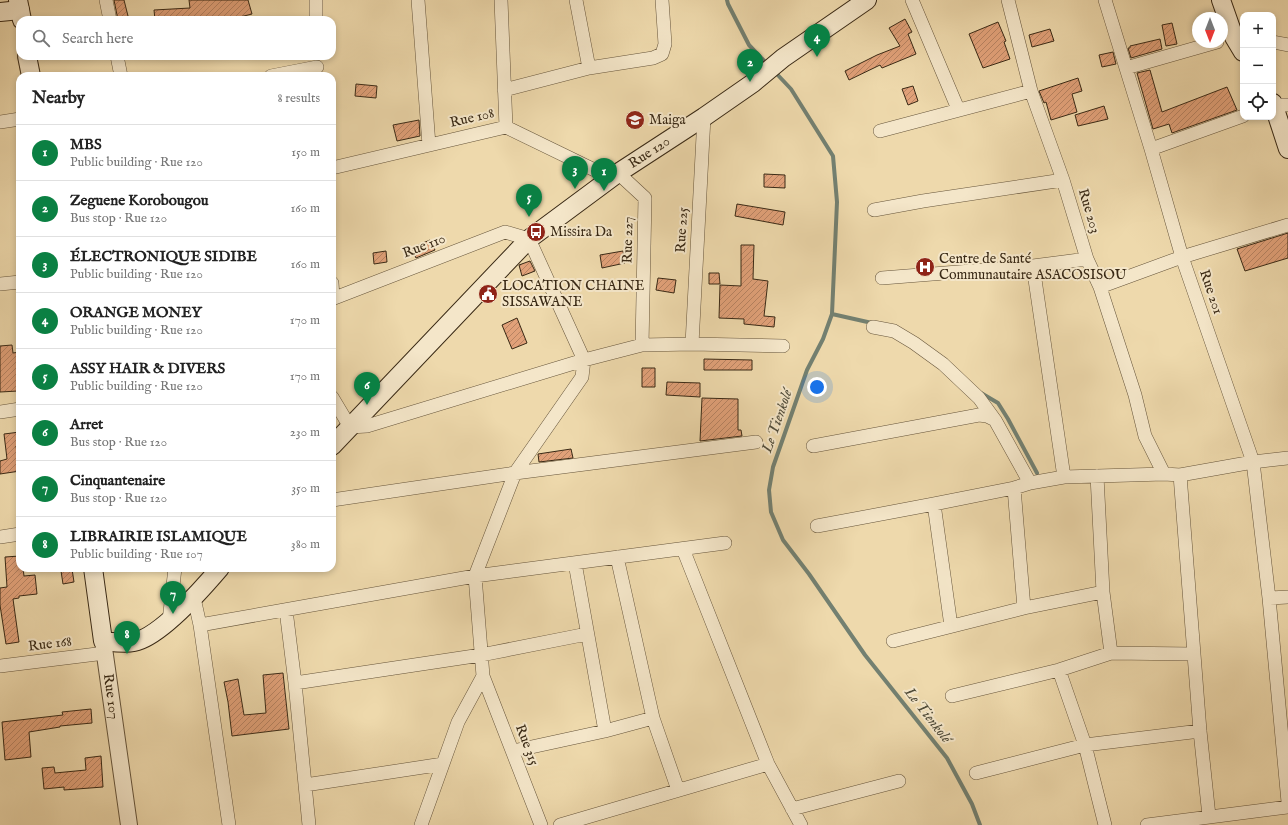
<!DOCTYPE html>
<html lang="en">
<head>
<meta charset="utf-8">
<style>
  :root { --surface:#fff; --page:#f6f6f6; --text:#222; --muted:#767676; --line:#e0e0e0; --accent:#0b8043 }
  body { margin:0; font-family:"IM FELL English",serif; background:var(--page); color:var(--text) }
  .controls { position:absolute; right:12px; top:12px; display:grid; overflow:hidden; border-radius:8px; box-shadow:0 2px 6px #0003 }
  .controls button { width:36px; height:36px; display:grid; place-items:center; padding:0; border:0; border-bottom:1px solid var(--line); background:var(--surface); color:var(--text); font:20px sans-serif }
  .compass { position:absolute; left:1192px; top:12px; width:36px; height:36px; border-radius:50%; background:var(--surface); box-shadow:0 2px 6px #0003; rotate:180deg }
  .you { position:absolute; left:817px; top:387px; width:14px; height:14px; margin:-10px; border:3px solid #fff; border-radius:50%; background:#1a73e8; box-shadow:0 0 0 6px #1a73e833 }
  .badge { display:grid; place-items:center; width:26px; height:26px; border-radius:50%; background:var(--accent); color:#fff; font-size:13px; font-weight:700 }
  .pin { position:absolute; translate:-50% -33px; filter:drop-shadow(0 1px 2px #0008) }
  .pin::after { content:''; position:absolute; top:21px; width:14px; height:12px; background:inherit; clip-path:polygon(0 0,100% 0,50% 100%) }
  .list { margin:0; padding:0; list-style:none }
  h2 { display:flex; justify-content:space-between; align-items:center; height:52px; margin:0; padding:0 16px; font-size:17px }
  h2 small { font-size:13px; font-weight:400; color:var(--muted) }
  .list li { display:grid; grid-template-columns:26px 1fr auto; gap:12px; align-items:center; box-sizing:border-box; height:56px; padding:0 16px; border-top:1px solid var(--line) }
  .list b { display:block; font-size:15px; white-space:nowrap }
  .list p { margin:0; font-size:13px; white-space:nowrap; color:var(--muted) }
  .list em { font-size:13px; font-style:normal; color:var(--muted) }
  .icon { flex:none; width:22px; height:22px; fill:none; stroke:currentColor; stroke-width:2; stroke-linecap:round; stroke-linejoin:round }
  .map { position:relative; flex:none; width:1288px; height:825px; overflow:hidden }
  .search { position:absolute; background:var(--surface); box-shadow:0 2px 6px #0003; left:16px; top:16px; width:320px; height:44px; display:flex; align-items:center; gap:10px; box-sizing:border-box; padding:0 14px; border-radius:12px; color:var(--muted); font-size:15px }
  .panel { position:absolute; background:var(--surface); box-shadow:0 2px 6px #0003; left:16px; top:72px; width:320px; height:500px; border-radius:12px }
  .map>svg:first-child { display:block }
</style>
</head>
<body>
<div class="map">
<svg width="1288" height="825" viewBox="0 0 1288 825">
  <defs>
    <pattern id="building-hatch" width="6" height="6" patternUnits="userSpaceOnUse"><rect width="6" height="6" fill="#e1a179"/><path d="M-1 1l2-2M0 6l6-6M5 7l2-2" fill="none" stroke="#b78362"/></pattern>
  </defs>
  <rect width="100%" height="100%" fill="#eed9ac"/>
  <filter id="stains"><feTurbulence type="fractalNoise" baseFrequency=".005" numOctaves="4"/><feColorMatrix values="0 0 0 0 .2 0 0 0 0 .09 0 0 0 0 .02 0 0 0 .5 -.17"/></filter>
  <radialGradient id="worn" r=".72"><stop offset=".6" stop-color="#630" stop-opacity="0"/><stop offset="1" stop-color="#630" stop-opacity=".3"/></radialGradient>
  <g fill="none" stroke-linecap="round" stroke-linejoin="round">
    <path stroke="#738071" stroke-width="4" d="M727,0L728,4L749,45L768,65
      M774,71L791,89L833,156L837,202L832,314L823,339L807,370L773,467L769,490L771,512L783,540L809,574L865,655L947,758L972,804L980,825
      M832,314L872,323
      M981,393L998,403L1008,419L1037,473"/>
  </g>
  <path fill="url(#building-hatch)" stroke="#392915" d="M114,0H124L129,20H118Z
    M189,0H248L252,14L228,20H155L154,10L190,8Z
    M905,19L912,32L908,34L916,54L882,68L880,65L849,80L845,71L877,55L900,46L889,28Z
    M998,22L1006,41L1004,42L1010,59L983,68L969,34Z
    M1172,23L1177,44L1166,46L1162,25Z
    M1050,29L1054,41L1032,47L1029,35Z
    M1160,39L1162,49L1131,58L1128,48H1130V46Z
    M1113,52L1116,64L1102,67L1099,55Z
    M1150,70L1162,112L1227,87L1237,110L1172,133L1169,124L1153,129L1137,73Z
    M1078,78L1082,91L1072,94L1077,112L1051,120L1046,102L1044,103L1039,91Z
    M356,84L377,86L376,98L355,96Z
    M913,86L918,101L908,105L902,89Z
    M1104,106L1108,119L1078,126L1075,115Z
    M419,120L420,136L397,141L393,125Z
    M764,174L785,175V188L764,187Z
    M737,204L785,212L783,225L735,216Z
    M1288,233V258L1245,271L1237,249Z
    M430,240L435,250L416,258L411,248Z
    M741,245H754L753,279L768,281L764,316L775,317L774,327L744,324V319L719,318L720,285L741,286Z
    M386,251L387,262L374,264L373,253Z
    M623,251L625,263L602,268L600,255Z
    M530,261L535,271L522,276L519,265Z
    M709,273H719L720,284H709Z
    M658,278L676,280L674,293L656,290Z
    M517,318L527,343L512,349L502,325Z
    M12,345L13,353L20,352V371L17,372L18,391L0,392V346Z
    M704,359L752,360V370H704Z
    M642,368H655V387H642Z
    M667,382L700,383V397L666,395Z
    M702,398L738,399V430H741L742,436L700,441Z
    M20,432V446H16L20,471L0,474V461L7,459L4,434Z
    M571,449L573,458L539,462L538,454Z
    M20,556V568H23L24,576L35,575L37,594L19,596V598L13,599L19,642L6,644L0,605V588L7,587L5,557Z
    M72,569L74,582L63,584L61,571Z
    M283,673L289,729L232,736L228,702L224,682L238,679L244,715L266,713L263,675Z
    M91,709L92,723L60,726V727L29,732L31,757L5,760L2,722L63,715L62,712Z
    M101,756L103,787L64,790V787L44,789L42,768L54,767L55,773L86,770L85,758Z"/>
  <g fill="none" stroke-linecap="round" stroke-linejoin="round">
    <defs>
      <path id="minor" d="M106,0L110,20
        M316,0V20
        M418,0L429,145
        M501,0L506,127
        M576,0L589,68
        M912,0L958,109
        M1008,0L1031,91L1063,180L1087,259L1100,287L1135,395L1145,436L1164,474
        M1105,0L1151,149L1182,257L1253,462L1269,598L1288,802
        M1273,42L1288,45
        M117,56L121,76
        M1126,68L1217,42
        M271,76L317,67
        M504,90L589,68L653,58L662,54L665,44L662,0
        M1273,105H1288
        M0,122L20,119
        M880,131L1031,91
        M1151,149L1243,116
        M332,168L506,127L611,178
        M618,173L645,198L642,345
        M874,210L923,201L1063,180
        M1033,266L1064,477
        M882,278L1033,266L1087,259
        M332,283L333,298
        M0,284L20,282
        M1100,287L1182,257L1288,225
        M332,299L505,232L529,239L584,360L367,426L350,427L332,397
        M873,327L894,331L914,343L943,364L979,398L995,420
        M692,344L704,117
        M0,412L20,409
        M813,446L979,415L987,416L995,420L1030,483
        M1180,475L1200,731L1209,816
        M1097,476L1103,592L1111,653
        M1014,488L1024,608
        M332,500L515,473L756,442
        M934,504L951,626
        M817,526L934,504L1014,488L1030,483L1064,477L1164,474L1180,475L1253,462L1288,458
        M0,537L20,534
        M683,549L768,764L801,825
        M617,557L653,718L678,790
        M575,563L605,731
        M194,598L200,625L229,825
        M1269,598L1288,597
        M286,610L295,683L309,825
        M169,621L175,568
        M200,625L475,576L725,543
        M893,641L1024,608L1103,592
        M0,666L105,653
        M1059,670L1085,745L1105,825
        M483,676L541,825
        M295,683L481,655L587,634
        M952,696L1059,670L1111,653L1193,654
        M513,751L605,731L653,718
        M976,773L1085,745L1200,731
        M305,785L443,764
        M792,809L899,781
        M421,825L458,722L483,676L475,576L515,473L582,377L584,360L642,345L692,344L783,346
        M560,825L768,764
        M1147,825L1288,807"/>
      <g id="tertiary">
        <path id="s1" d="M103,641L129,825"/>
      </g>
      <g id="secondary">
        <path d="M18,0L22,20"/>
        <path d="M1221,0L1234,37L1243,52"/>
        <path d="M0,12L20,10"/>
        <path d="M27,56L31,76"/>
        <path d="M1273,103L1288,149"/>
        <path id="s2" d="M332,446L529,239L618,173L704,117L753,83L783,58L867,0"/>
        <path d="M93,568L103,641C112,642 124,644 134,642C160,637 203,588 220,568"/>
      </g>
    </defs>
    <use href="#minor" stroke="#66553b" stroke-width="14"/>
    <use href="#tertiary" stroke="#66553b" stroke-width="18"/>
    <use href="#secondary" stroke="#392915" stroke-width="20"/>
    <use href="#minor" stroke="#f4e6c9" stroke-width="13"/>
    <use href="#tertiary" stroke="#f4e6c9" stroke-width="16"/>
    <use href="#secondary" stroke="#f4e6c9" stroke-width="18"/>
  </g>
  <defs>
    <symbol id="school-disc" viewBox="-11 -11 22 22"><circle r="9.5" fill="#8f2418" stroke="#f4e6c9"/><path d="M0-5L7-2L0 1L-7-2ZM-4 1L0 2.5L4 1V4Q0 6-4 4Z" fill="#fff"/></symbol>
    <symbol id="bus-disc" viewBox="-11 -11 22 22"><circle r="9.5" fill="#8f2418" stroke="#f4e6c9"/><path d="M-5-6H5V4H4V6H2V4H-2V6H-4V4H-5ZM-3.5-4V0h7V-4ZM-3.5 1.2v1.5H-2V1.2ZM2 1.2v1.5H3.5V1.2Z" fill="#fff"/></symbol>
    <symbol id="hospital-disc" viewBox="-11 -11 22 22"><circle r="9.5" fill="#8f2418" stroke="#f4e6c9"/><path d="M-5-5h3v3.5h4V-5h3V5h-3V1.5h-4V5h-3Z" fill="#fff"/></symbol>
    <symbol id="civic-disc" viewBox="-11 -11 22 22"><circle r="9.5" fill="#8f2418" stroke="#f4e6c9"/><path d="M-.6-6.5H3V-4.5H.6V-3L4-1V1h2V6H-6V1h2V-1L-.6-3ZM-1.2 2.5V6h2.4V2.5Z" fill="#fff"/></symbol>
  </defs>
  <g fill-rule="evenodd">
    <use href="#school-disc" x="624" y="109" width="22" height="22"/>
    <use href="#bus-disc" x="525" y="221" width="22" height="22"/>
    <use href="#hospital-disc" x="914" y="256" width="22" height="22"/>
    <use href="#civic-disc" x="477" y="283" width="22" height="22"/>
  </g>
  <g text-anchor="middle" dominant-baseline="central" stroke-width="4" stroke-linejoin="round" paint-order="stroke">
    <g font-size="14" fill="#392915" stroke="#f4e6c9">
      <text transform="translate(472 118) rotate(-13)">Rue 108</text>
      <text stroke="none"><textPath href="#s2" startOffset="434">Rue 120</textPath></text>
      <text transform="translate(1089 211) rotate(73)">Rue 203</text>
      <text transform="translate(682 230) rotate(-87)">Rue 225</text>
      <text transform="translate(628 240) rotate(-89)">Rue 227</text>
      <text transform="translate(424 246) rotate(-21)">Rue 110</text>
      <text transform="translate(1211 292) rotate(71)">Rue 201</text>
      <text transform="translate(50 644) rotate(-7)">Rue 168</text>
      <text stroke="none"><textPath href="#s1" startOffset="56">Rue 107</textPath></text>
      <text transform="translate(527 745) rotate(69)">Rue 315</text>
    </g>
    <g font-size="14" fill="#392915" stroke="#f4e6c9" text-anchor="start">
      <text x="649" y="120">Maiga</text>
      <text x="550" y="232">Missira Da</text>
      <text x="939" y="259">Centre de Santé<tspan x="939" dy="16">Communautaire ASACOSISOU</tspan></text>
      <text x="502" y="286">LOCATION CHAINE<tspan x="502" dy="16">SISSAWANE</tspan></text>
    </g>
    <g font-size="15" font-style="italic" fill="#514d3b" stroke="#f4e6c9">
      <text transform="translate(777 421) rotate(-71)">Le Tienkolé</text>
      <text transform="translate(928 715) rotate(52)">Le Tienkolé</text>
    </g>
  </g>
  <rect width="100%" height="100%" filter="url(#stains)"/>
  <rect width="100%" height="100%" fill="url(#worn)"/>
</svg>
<div class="controls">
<button>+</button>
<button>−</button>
<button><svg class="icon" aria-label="locate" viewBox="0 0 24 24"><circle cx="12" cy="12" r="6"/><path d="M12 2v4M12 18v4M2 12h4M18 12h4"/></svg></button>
</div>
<svg class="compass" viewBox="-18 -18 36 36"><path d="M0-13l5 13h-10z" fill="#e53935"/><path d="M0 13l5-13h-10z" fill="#767676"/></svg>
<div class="you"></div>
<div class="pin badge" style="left:604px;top:191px">1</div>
<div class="pin badge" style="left:750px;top:82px">2</div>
<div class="pin badge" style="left:575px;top:189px">3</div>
<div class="pin badge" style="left:817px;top:57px">4</div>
<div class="pin badge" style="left:529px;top:217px">5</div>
<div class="pin badge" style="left:367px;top:405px">6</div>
<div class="pin badge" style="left:173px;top:614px">7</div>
<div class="pin badge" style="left:127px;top:654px">8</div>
<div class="search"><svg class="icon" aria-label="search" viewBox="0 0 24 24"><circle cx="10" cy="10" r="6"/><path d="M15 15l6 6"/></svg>Search here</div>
<section class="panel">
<h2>Nearby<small>8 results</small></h2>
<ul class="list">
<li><span class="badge">1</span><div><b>MBS</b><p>Public building · Rue 120</p></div><em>150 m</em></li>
<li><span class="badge">2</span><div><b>Zeguene Korobougou</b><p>Bus stop · Rue 120</p></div><em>160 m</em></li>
<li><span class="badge">3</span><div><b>ÉLECTRONIQUE SIDIBE</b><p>Public building · Rue 120</p></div><em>160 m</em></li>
<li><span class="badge">4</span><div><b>ORANGE MONEY</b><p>Public building · Rue 120</p></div><em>170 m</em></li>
<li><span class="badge">5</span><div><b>ASSY HAIR &amp; DIVERS</b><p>Public building · Rue 120</p></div><em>170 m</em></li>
<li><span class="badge">6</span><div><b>Arret</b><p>Bus stop · Rue 120</p></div><em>230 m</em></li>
<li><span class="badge">7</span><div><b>Cinquantenaire</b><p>Bus stop · Rue 120</p></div><em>350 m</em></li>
<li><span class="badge">8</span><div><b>LIBRAIRIE ISLAMIQUE</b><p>Public building · Rue 107</p></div><em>380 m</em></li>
</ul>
</section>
</div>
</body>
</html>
